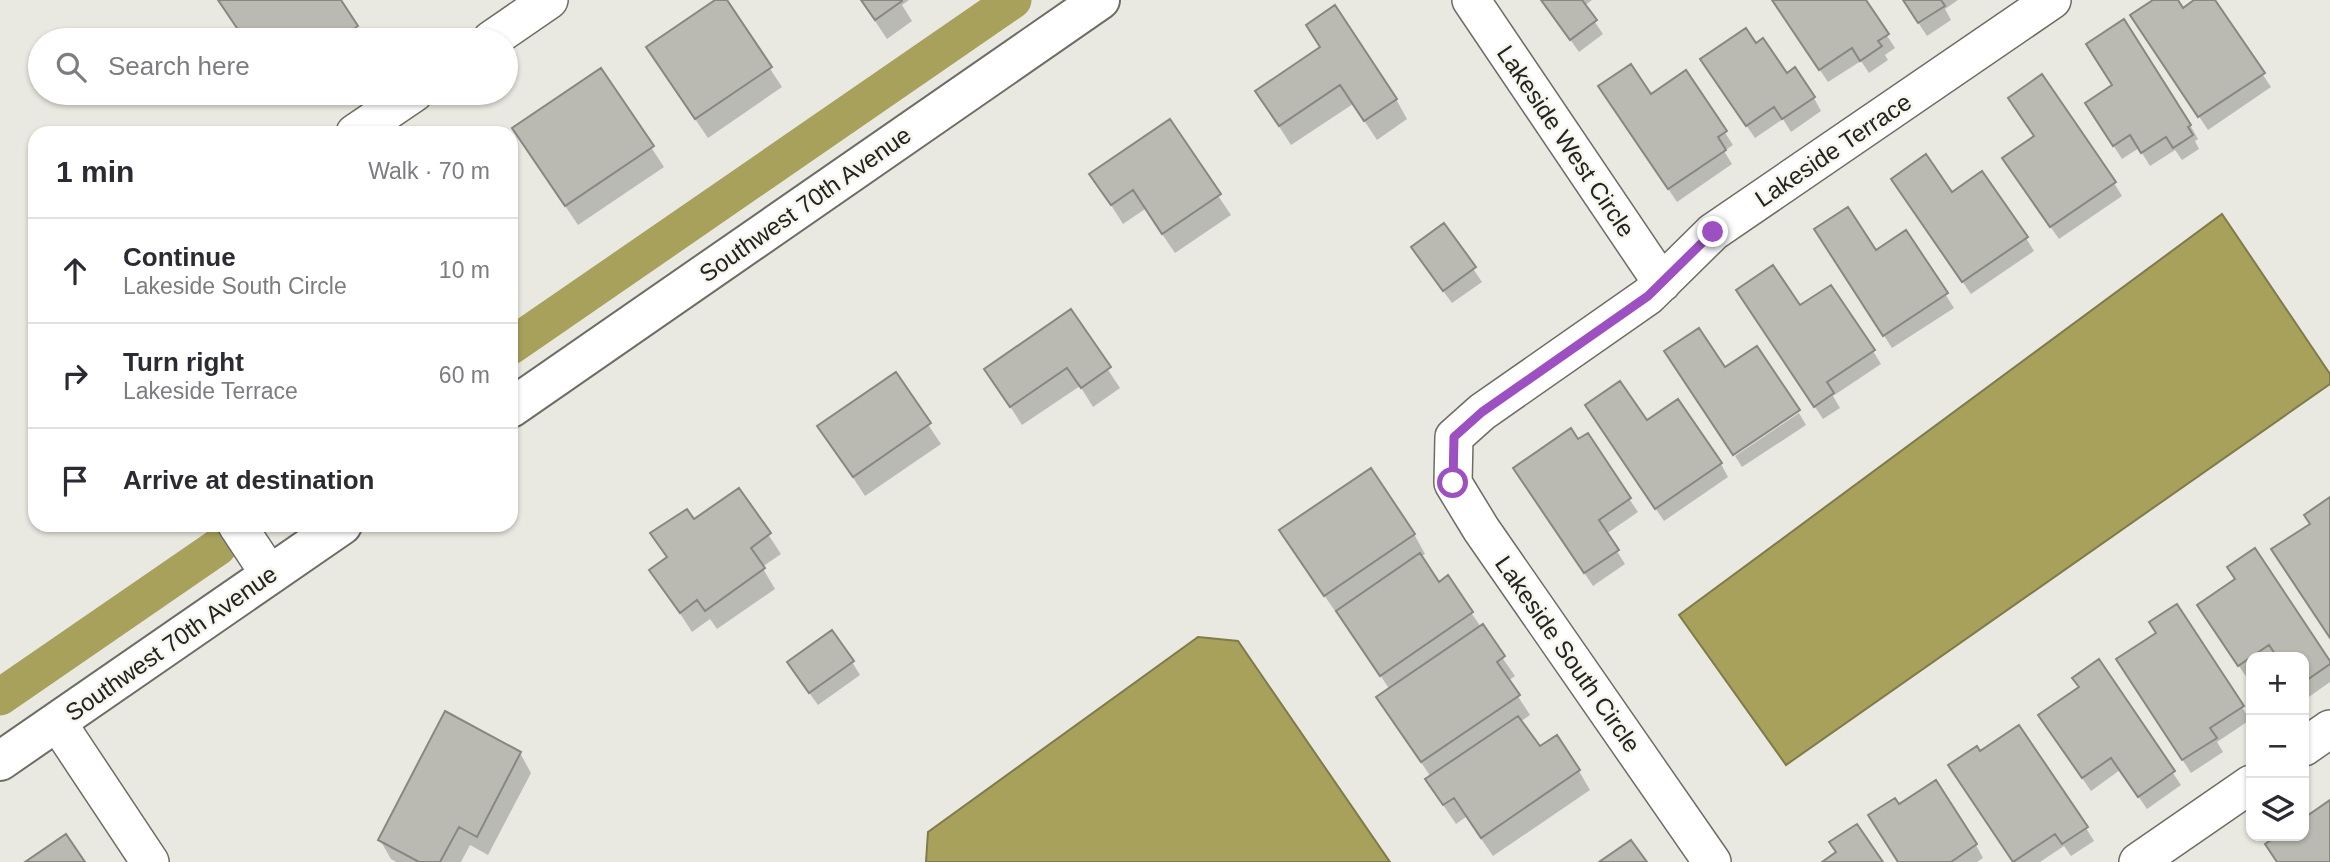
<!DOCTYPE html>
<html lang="en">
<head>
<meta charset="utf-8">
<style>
  :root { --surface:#fff; --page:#f2f2f3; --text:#2b2b33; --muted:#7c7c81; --line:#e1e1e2 }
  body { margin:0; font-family:Helvetica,sans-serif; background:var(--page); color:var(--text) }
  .controls { position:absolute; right:21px; bottom:21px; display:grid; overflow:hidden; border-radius:14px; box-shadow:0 2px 5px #0004 }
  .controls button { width:63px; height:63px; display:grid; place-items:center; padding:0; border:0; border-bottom:2px solid var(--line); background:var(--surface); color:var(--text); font:35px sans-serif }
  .stop { position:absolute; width:21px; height:21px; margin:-16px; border:5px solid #9d50c1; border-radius:50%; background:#fff }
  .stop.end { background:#9d50c1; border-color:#fff; box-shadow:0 2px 7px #0008 }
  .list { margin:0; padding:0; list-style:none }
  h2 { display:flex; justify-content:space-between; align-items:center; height:91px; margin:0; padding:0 28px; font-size:30px }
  h2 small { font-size:23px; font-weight:400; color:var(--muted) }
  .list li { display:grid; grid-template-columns:46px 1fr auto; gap:21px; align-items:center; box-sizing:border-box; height:105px; padding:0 28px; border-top:2px solid var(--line) }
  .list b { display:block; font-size:26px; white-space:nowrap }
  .list p { margin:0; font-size:23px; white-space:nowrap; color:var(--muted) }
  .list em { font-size:23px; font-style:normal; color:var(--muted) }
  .icon { flex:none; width:38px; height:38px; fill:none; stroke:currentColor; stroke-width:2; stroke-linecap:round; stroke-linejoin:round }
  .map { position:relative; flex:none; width:2330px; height:862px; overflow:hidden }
  .search { position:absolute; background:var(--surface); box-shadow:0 2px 5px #0004; left:28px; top:28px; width:490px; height:77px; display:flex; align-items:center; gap:18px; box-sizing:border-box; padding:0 24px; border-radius:38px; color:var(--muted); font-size:26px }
  .panel { position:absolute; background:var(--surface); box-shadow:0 2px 5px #0004; left:28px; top:126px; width:490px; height:406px; border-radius:21px }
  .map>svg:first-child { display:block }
</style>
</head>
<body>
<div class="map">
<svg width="2330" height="862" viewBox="0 0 2330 862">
  <rect width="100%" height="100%" fill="#e9e9e1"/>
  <path fill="#a7a15c" stroke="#7f7b4a" stroke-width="2" d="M2222,214L2330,374V384L1786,765L1679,615Z
    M1198,637L1238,641L1390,862H926L928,832Z"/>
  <path fill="#0003" d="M220,0H339L364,40H245Z
    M719,0H725L782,87L708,138L660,67Z
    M861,0H909L902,5L912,21L887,39Z
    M1542,0H1592L1584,6L1603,34L1579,52Z
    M1773,0H1864L1895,48L1885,55L1888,60L1869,73L1861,61L1828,82Z
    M1903,0H1958L1945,9L1951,20L1927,36Z
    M2156,0H2176L2182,10L2197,0H2213L2271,87L2208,130L2140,29Z
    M1756,46L1786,75L1814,98L1821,111L1791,132L1783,119L1755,138L1710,73Z
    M1321,48L1396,99L1407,119L1377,140L1353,104L1291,145L1257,92Z
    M601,71L664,167L578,225L526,148Z
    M1686,72L1733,145L1724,151L1732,164L1677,202L1608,100L1650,96Z
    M2114,86L2190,125L2198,139L2195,141L2199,149L2182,160L2175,150L2150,166L2139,148L2122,159L2095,117Z
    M280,93H299L286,101Z
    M1169,122L1231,215L1175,253L1145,209L1123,224L1092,175Z
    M2012,172L2114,183L2122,196L2059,239Z
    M1901,193L1952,195L2026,238L2034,251L1971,294Z
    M511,216L517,226L511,231Z
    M1444,225L1482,282L1452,303L1421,261Z
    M1906,232L1954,308L1892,348L1824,243L1876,253Z
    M1746,304L1800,308L1873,351L1881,364L1833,396L1840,408L1823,419Z
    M1070,312L1120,388L1093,407L1080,386L1022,425L986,369Z
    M895,375L941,444L865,496L820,427Z
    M1799,413L1806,425L1742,467L1735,456Z
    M1595,419L1646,422L1721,464L1728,477L1664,521Z
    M1587,435L1638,512L1606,534L1625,564L1593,586L1523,482Z
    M739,490L781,554L762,567L775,589L717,629L710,619L692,632L652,570L668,558L653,534L694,522Z
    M1414,534L1425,554L1420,557L1438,584L1447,578L1515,676L1508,681L1530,715L1520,722L1539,749L1579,771L1590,790L1493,856L1466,817L1456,824L1439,799L1431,777L1390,717V690L1339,613L1337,614L1293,550Z
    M2207,619L2330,664V682L2306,699L2304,657H2251V675L2247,678Z
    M852,662L860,675L818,705L797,676Z
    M2098,662L2181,785L2147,809L2120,770L2091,791L2048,729L2080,689Z
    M2126,672L2242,707L2250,720L2217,742L2223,752L2191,773Z
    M520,753L531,773L488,855L470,845L461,862H396L391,859L380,840Z
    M1958,779L2086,828L2094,841L2071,856L2064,846L2040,862H2014Z
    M1899,807L1976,845L1983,858L1977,862H1900Z"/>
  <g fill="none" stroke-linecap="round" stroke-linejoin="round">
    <path stroke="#a7a15c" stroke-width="37" d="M511,346L1013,0
      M0,697L218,547"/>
  </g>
  <path fill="#babab3" stroke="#888780" stroke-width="2" d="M218,0H341L358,26L336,40H245Z
    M715,0H727L772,67L695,119L646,47Z
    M861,0H902V1L875,20Z
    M1541,0H1582L1597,20L1570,40Z
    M1772,0H1866L1889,34L1878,41L1882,46L1860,61L1852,48L1819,70Z
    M1903,0H1941L1945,6L1918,23Z
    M2153,0H2178L2183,8L2194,0H2215L2265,73L2198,117L2130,15Z
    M1335,5L1397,99L1364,121L1340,85L1279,126L1255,91L1320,47L1306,25Z
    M2124,19L2191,125L2188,127L2193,135L2173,148L2166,137L2141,153L2130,135L2113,146L2085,103L2112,85L2086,44Z
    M1746,28L1756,43L1763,38L1787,73L1795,67L1815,97L1782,119L1774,107L1746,126L1700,59Z
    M1631,64L1651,94L1686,70L1727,131L1718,137L1726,150L1668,189L1598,86Z
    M601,68L654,146L565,206L512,128Z
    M2042,74L2116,182L2050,227L2002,158L2034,136L2008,98Z
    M1170,119L1221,194L1162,234L1133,190L1111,205L1089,174Z
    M1926,154L1952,192L1982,171L2028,237L1962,282L1891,179Z
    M1848,207L1876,250L1906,230L1948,293L1883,336L1814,229Z
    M1444,223L1476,267L1443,291L1411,247Z
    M1773,265L1800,305L1831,285L1875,350L1827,382L1834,393L1814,407L1736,290Z
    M1071,309L1111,367L1081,388L1067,368L1010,407L984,369Z
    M1699,328L1725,367L1757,346L1800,410L1733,455L1664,351Z
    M896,372L931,423L853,477L817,426Z
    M1620,381L1647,420L1678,399L1722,463L1655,509L1585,405Z
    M1571,428L1578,439L1588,433L1631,498L1599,520L1619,550L1584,573L1513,468Z
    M1371,468L1415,534L1324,596L1279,530Z
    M739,488L771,533L751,548L765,568L705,611L697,600L680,613L649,570L667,557L650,533L687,509L694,519Z
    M2330,497V638L2271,549L2310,524L2304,515Z
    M2255,548L2330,661V664L2304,682V657H2277L2269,645L2238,666L2197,605L2235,579L2227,567Z
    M1420,553L1439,582L1448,575L1473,612L1380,676L1336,611Z
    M2177,604L2244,706L2210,728L2217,738L2182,760L2116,659L2156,633L2149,622Z
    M1483,624L1505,656L1497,662L1520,695L1421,762L1376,697Z
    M832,630L854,661L809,693L787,662Z
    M2099,659L2175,771L2138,797L2111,758L2082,778L2038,715L2079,687L2072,678Z
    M445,711L521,752L477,837L459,827L440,862H419L378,840Z
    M1518,716L1540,746L1557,735L1580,770L1481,838L1454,798L1443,805L1425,779Z
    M2019,725L2088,827L2062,844L2055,834L2013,862L1948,765L1977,746L1980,751Z
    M1936,780L1977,844L1951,862H1898L1868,815L1895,798L1899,804Z
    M2330,800V862H2277L2265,844L2277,836H2304V818Z
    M1857,824L1883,862H1822L1836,852L1829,842Z
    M66,834L85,862H25Z
    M1631,840L1647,862H1599Z"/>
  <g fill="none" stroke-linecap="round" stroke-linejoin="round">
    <defs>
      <path id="street" d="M1471,0L1662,283
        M491,40L549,0
        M355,133L414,93
        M237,525L270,575
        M57,722L150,862
        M2304,747L2330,729
        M1712,862L1481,529L1453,483L1454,437L1482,412L1648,296L1713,232L2052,0
        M2138,862L2251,784"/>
      <path id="secondary" d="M511,408L1100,0
        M0,761L342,525"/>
    </defs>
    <use href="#street" stroke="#6d6c65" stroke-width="40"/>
    <use href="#secondary" stroke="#6d6c65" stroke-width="42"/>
    <use href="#street" stroke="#fff" stroke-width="37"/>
    <use href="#secondary" stroke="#fff" stroke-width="38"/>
  </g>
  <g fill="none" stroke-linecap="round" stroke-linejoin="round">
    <path stroke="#9d50c1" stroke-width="9" d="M1453,483L1454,437L1482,412L1648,296L1713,232"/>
  </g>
  <g text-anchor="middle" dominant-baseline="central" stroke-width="5" stroke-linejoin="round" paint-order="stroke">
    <g font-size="24" fill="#232320" stroke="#f7f6ee">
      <text transform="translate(1566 141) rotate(56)">Lakeside West Circle</text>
      <text transform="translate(1833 150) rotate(-34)">Lakeside Terrace</text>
      <text transform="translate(805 204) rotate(-35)">Southwest 70th Avenue</text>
      <text transform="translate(171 643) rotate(-35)">Southwest 70th Avenue</text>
      <text transform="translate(1568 654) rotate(55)">Lakeside South Circle</text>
    </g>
  </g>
</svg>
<div class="controls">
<button>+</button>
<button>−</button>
<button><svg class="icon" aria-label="layers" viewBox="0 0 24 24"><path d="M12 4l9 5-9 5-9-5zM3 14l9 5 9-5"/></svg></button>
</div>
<div class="stop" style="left:1453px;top:483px"></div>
<div class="stop end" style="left:1713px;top:232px"></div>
<div class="search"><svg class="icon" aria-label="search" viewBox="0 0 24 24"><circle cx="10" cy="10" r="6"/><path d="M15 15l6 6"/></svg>Search here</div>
<section class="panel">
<h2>1 min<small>Walk · 70 m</small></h2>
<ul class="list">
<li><svg class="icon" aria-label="ahead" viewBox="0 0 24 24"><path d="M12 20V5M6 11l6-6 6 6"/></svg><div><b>Continue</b><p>Lakeside South Circle</p></div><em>10 m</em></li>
<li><svg class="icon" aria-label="right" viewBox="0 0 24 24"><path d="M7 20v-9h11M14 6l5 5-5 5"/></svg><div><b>Turn right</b><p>Lakeside Terrace</p></div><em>60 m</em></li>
<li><svg class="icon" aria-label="arrive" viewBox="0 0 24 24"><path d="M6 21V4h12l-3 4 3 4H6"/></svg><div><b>Arrive at destination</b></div></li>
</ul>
</section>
</div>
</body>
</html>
